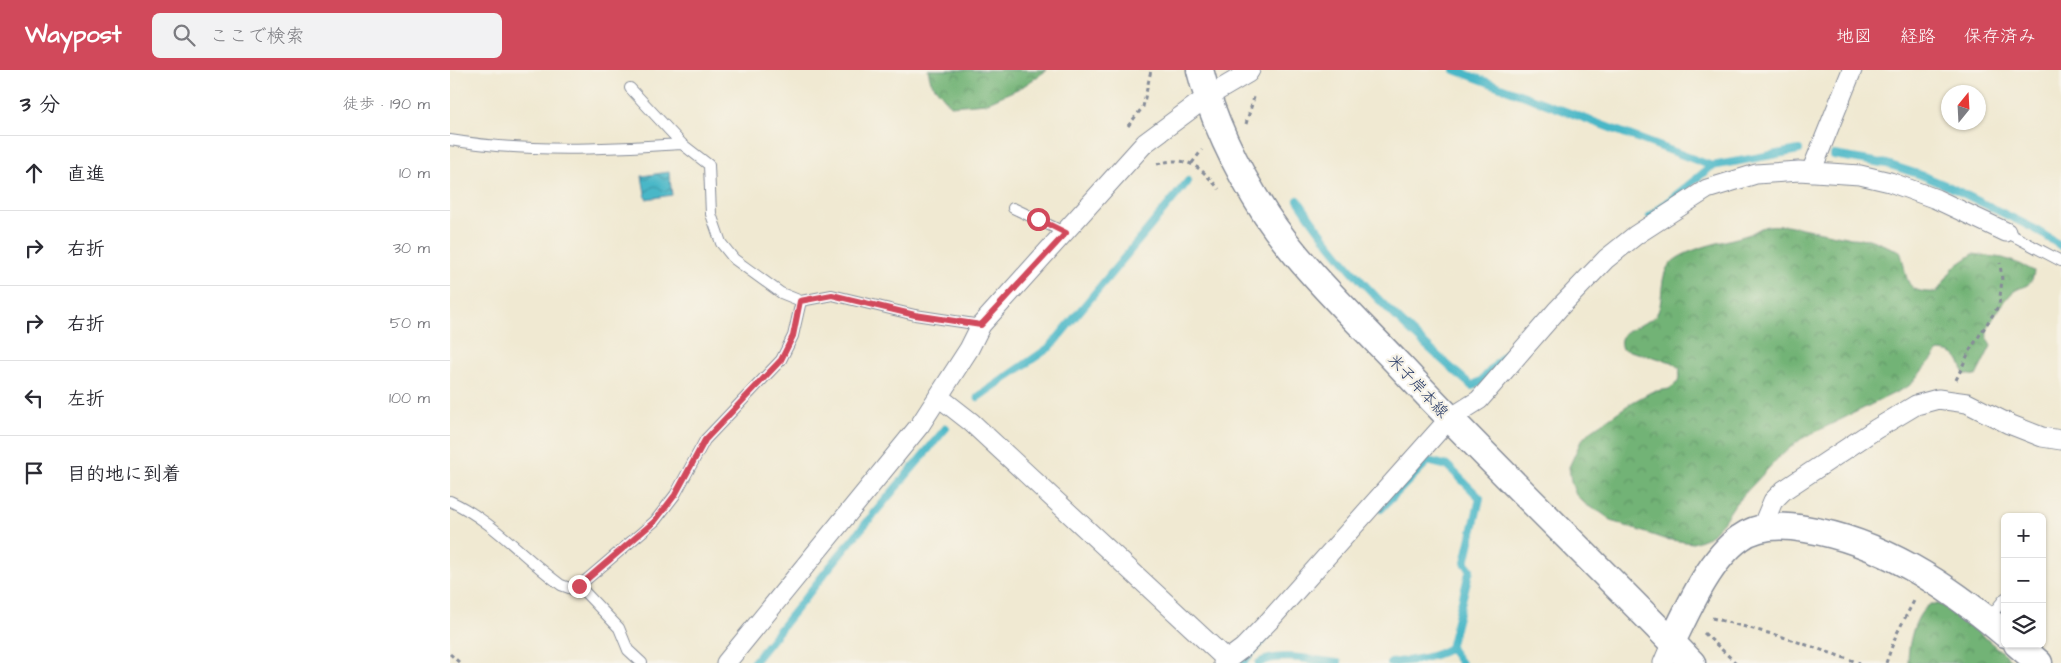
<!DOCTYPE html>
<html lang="ja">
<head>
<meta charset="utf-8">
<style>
  :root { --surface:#fff; --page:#f2f2f3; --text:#2b2b33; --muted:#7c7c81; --line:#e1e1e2; --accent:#d1495b }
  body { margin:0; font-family:"Architects Daughter","Klee One",sans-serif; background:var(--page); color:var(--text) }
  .controls { position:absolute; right:15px; bottom:15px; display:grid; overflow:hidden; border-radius:8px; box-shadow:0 1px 4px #0004 }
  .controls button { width:45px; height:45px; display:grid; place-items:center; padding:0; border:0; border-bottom:1px solid var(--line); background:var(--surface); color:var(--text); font:25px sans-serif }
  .compass { position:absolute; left:1491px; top:15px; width:45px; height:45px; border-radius:50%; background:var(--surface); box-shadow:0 1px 4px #0004; rotate:18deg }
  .stop { position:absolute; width:15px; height:15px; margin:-11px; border:4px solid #d1495b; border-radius:50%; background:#fff }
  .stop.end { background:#d1495b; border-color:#fff; box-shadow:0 1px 5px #0008 }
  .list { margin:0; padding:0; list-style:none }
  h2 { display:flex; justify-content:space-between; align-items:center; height:65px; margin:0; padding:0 20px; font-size:21px }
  h2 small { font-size:16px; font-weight:400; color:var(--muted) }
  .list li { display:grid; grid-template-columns:32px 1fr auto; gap:15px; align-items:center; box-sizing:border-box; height:75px; padding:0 20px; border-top:1px solid var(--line) }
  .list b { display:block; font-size:19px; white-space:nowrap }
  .list em { font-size:16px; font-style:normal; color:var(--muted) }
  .icon { flex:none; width:28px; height:28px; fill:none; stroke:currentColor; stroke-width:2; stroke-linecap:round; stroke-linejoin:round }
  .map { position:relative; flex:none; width:1611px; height:593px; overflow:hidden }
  header { display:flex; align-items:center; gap:30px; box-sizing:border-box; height:70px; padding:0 25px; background:var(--accent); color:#fff }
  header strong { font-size:24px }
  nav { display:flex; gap:28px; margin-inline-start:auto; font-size:18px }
  .search { width:350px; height:45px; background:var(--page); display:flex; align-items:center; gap:12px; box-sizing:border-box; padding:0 18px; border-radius:8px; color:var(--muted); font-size:19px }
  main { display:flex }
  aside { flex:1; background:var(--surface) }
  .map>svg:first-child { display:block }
</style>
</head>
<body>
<header>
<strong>Waypost</strong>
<div class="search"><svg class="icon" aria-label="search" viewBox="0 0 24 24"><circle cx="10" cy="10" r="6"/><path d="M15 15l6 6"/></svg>ここで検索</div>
<nav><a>地図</a><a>経路</a><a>保存済み</a></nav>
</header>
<main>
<aside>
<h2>3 分<small>徒歩 · 190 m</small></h2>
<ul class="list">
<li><svg class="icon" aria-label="ahead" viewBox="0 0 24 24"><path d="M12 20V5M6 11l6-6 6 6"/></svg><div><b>直進</b></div><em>10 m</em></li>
<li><svg class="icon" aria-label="right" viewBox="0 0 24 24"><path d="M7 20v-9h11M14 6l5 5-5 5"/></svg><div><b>右折</b></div><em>30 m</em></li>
<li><svg class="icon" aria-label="right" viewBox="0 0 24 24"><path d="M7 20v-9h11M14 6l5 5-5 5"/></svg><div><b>右折</b></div><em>50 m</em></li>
<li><svg class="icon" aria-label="left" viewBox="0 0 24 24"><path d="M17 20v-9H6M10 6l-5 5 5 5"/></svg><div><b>左折</b></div><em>100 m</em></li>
<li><svg class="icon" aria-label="arrive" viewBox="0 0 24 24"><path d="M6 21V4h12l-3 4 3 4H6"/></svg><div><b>目的地に到着</b></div></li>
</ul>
</aside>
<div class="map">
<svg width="1611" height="593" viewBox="0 0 1611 593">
  <defs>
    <pattern id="forest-crowns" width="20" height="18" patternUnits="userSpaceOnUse" patternTransform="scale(1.25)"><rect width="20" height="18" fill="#72b376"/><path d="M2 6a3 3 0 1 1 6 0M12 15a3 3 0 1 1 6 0" fill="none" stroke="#5d9264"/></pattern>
    <pattern id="water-waves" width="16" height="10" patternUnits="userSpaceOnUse" patternTransform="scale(1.25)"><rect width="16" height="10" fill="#4ab7c7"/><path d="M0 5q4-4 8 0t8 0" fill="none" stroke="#3d95a5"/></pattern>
  </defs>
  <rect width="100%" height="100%" fill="#f7f3e8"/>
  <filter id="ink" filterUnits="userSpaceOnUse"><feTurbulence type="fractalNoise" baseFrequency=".02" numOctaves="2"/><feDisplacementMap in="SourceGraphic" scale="10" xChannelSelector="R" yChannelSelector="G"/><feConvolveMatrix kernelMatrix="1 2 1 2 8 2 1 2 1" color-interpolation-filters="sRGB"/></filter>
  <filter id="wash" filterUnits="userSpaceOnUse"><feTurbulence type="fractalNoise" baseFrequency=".0096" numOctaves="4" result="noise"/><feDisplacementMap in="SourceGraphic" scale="20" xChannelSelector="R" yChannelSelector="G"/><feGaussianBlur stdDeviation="1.12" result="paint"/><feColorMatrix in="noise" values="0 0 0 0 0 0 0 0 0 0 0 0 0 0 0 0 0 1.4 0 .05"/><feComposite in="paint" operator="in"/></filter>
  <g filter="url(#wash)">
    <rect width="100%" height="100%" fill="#f0e9d2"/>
    <path fill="url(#forest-crowns)" stroke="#46716a" d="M478,0H597L572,17L536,33L501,36L481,12Z
      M1337,155L1401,168L1419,169L1450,181C1459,207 1451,224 1487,222L1504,197L1523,184L1553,188L1570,194L1584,201C1582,220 1571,214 1561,224C1555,230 1539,253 1537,261C1536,266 1538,271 1541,276L1526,306L1514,304C1509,288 1507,282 1489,281L1459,316L1351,369L1330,386L1285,434L1273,452L1259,467L1243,473L1214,469L1164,452L1150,442L1136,435L1126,425L1121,412L1119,397L1131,371L1138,363L1181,333L1201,322L1219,319L1228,312L1230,299L1222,292L1172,279C1163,258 1197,257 1206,245C1214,235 1209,213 1217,198C1228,179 1276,172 1297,165C1304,163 1310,157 1318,156C1324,155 1331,156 1337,155Z
      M1481,534H1489L1502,540L1565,593H1458C1458,575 1464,543 1481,534Z"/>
    <path fill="url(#water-waves)" stroke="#327392" d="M219,102L222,125L196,129L192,106Z"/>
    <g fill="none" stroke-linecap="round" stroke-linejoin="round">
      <path stroke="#4ab7c7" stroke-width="8" d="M1005,0L1262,96
        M1384,85L1437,94L1471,105L1500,117L1585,159L1611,176
        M848,130C894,201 958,261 1022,316L1032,310L1087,250
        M1200,146L1262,96L1349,80
        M528,327L600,277L738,111
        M931,439L978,391L998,396L1030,428L1015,493L1020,499L1000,578C982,589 961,590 941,593
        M1000,578L1011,593
        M303,593L391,483L496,358
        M790,593L795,590L817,566
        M809,593C826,581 868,591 888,593"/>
    </g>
  </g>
  <g filter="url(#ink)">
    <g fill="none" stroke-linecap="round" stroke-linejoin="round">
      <defs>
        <path id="lane" d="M180,18L232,74L259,95L261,144L271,173L284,189L331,223L351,231L382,225L465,245L531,255
          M0,70C77,83 155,79 232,74
          M563,138L616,163
          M1556,162L1611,191
          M0,431C42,450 74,488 111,515L122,519L133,520
          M1538,549L1555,528
          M192,593L178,580L169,558L129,516L205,451L225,425L255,370L331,290L343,266L351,231"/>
        <path id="street" d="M1361,102L1402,0
          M489,327L521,352L778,591
          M1312,457L1323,431L1334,420L1426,359L1466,335L1488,329L1517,333L1559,354L1592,367L1611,370
          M276,593L470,355L519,279L531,255L695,73L757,27L798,3L800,0
          M773,593L793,578L820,550L999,349L1029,330L1108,239L1156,189L1186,165L1257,119L1306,104L1349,101L1410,105L1440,112L1486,129L1556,162
          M1213,593L1222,572"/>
        <path id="secondary" d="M750,0C763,52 787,100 816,145C853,200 906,249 951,297C1045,398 1146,493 1242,593
          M1222,572C1238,539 1260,489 1290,468C1309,454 1333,455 1355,459C1431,471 1497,515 1555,564
          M1567,574L1589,593"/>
      </defs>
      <use href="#lane" stroke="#868c98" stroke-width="12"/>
      <use href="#street" stroke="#868c98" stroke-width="21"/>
      <use href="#secondary" stroke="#868c98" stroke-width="29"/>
      <path stroke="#868c98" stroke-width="3" stroke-dasharray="4 4" stroke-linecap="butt" d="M796,54L805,24
        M678,56L693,37L701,0
        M742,93L752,80
        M707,94C739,85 750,97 769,119
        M1506,310L1520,280L1549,235L1552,210L1550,193
        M1262,548L1333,567L1410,593
        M1254,563L1286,593
        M0,584L10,593
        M1436,593L1446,565L1465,529"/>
      <use href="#lane" stroke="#fff" stroke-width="10"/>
      <use href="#street" stroke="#fff" stroke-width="19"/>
      <use href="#secondary" stroke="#fff" stroke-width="26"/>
    </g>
  </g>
  <g fill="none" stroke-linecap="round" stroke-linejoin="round" filter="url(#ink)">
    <path stroke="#d1495b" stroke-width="6" d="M129,516L205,451L225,425L255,370L331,290L343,266L350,231L382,225L465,245L531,255L616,163L588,149"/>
  </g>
  <g text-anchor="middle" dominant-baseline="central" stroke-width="4.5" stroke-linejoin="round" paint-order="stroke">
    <g font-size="16" fill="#1b2f5e" stroke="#f7f3e8">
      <text transform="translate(968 316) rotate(47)">米子岸本線</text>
    </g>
  </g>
</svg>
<div class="controls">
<button>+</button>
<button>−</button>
<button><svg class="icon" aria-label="layers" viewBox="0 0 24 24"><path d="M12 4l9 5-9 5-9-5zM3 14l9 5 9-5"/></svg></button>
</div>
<svg class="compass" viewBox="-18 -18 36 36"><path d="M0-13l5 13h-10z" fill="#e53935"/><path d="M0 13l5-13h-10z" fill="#7c7c81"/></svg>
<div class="stop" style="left:588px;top:149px"></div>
<div class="stop end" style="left:129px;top:516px"></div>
</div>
</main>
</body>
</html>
